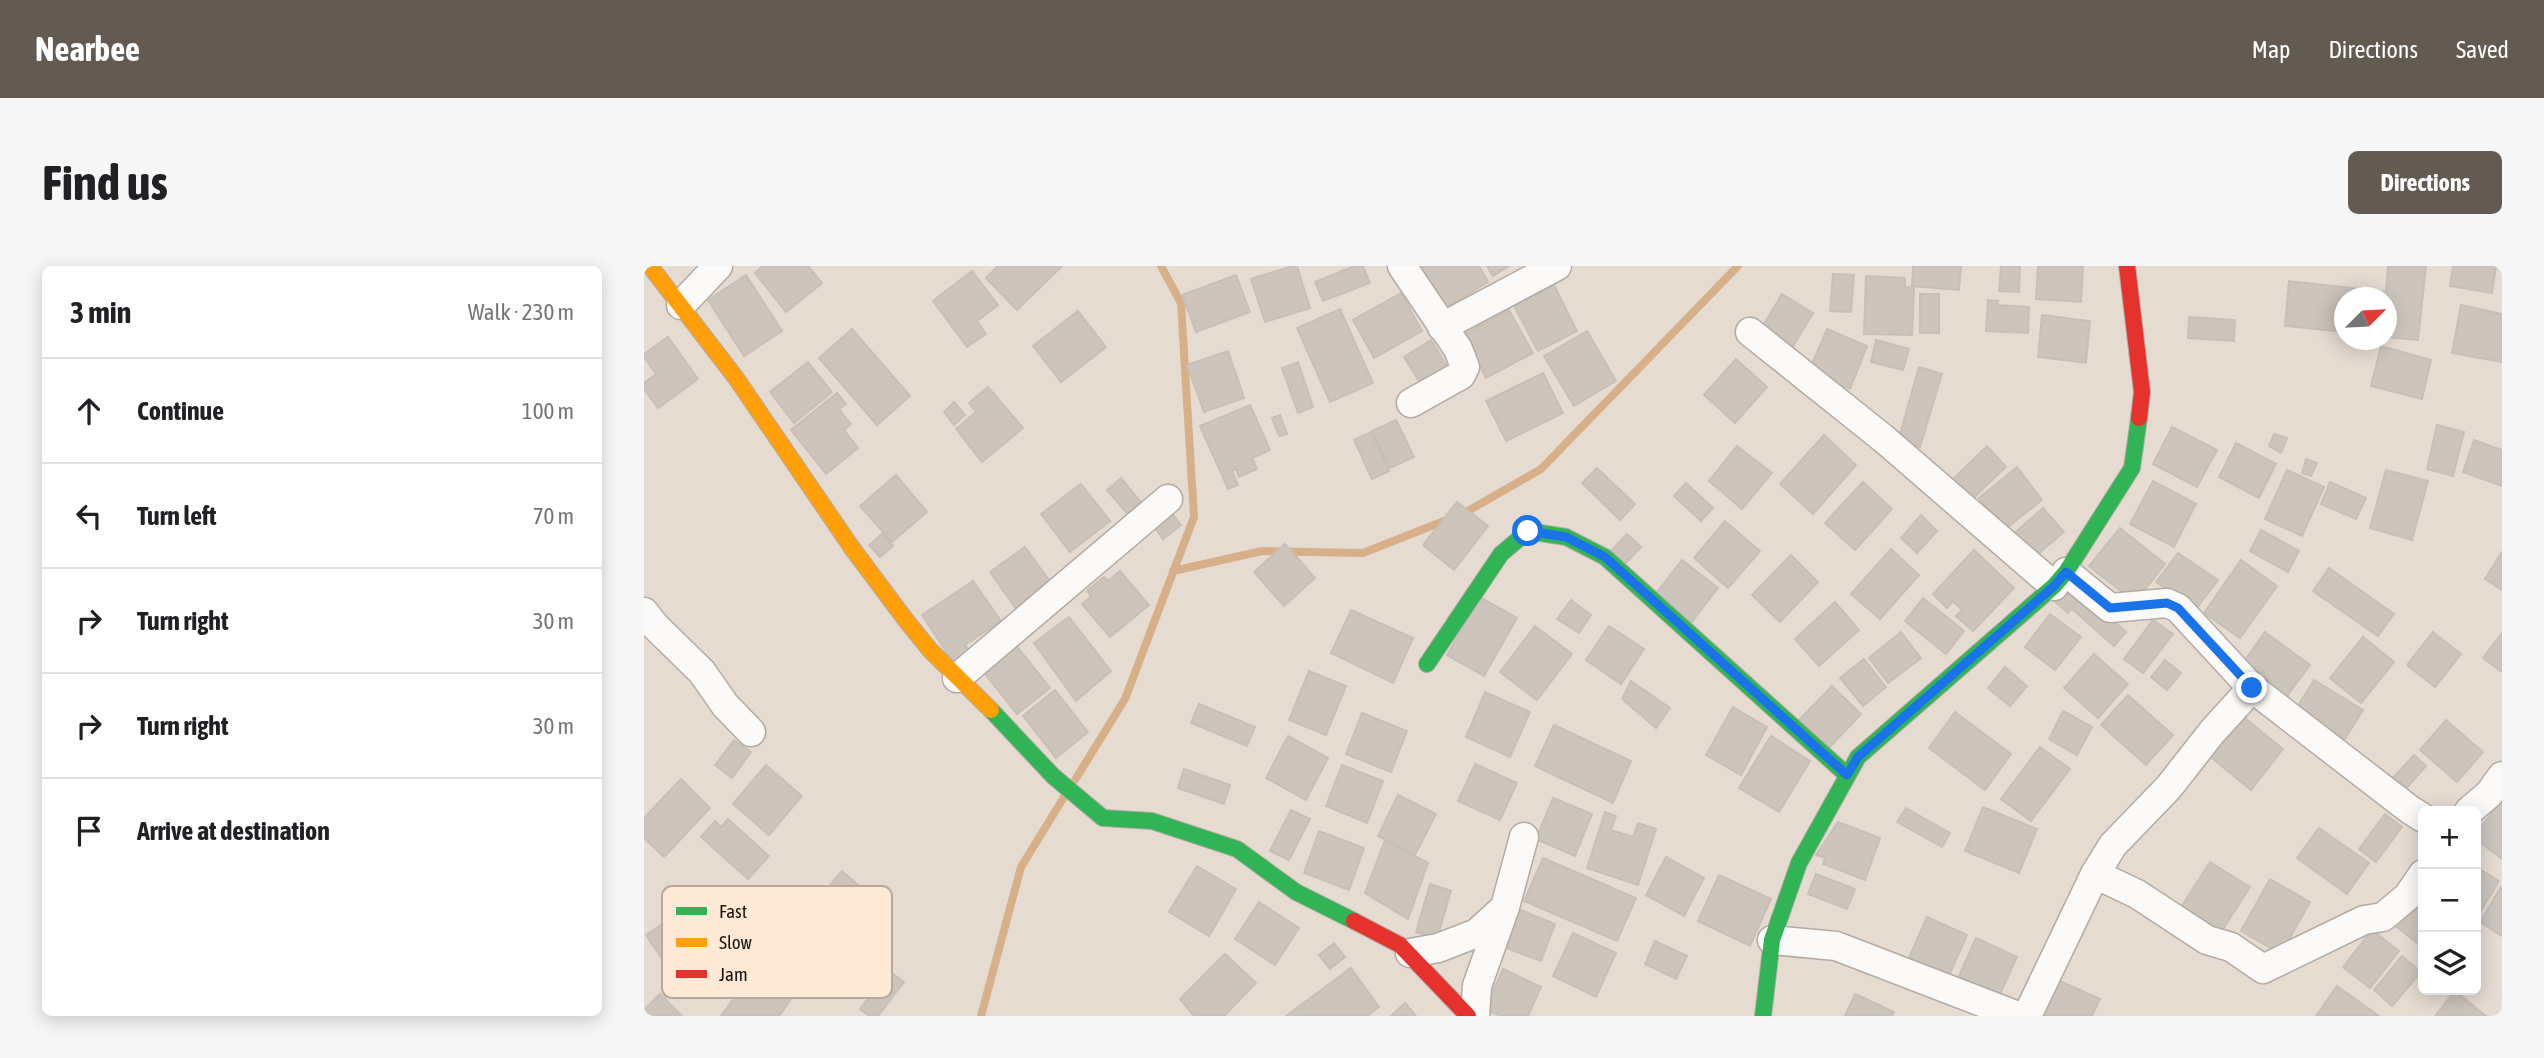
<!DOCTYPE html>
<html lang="en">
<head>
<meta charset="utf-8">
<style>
  :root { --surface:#fff; --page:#f6f6f6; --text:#202124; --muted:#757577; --line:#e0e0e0; --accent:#635a52 }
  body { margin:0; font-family:"Asap Condensed",sans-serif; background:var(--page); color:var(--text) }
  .controls { position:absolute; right:21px; bottom:21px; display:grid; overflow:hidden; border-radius:10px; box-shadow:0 4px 18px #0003 }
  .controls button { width:63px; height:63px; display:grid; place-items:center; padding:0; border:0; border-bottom:2px solid var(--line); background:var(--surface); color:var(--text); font:35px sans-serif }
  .compass { position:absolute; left:1690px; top:21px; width:63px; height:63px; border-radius:50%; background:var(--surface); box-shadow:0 4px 18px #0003; rotate:66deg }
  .stop { position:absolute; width:21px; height:21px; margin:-16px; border:5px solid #1a73e8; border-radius:50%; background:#fff }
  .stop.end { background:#1a73e8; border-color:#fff; box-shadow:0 2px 7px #0008 }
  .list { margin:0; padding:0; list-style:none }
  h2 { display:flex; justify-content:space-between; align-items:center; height:91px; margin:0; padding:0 28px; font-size:30px }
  h2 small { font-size:23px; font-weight:400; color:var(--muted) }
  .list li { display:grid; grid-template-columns:46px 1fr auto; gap:21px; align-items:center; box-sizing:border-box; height:105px; padding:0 28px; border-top:2px solid var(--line) }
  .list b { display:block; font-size:26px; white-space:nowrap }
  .list em { font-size:23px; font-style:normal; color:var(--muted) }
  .icon { flex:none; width:38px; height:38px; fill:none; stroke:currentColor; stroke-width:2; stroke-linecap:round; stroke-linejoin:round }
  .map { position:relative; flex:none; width:1858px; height:750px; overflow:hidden; border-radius:10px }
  header { display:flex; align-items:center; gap:42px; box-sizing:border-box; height:98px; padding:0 35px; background:var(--accent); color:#fff }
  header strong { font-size:33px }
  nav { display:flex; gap:38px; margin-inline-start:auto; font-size:24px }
  .intro { display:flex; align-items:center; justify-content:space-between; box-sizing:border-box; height:168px; padding:0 42px }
  h1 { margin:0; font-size:49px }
  .button { padding:18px 32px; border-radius:10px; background:var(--accent); color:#fff; font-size:24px; font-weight:700 }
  main { display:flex; gap:42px; padding:0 42px }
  aside { flex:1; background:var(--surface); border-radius:10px; box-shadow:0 4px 18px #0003 }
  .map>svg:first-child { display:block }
</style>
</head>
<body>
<header>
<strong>Nearbee</strong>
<nav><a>Map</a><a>Directions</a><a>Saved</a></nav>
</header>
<div class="intro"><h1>Find us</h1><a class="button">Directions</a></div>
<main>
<aside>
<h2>3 min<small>Walk · 230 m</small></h2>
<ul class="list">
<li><svg class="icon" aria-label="ahead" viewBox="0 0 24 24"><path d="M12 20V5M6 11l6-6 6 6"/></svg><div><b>Continue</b></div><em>100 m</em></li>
<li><svg class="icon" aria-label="left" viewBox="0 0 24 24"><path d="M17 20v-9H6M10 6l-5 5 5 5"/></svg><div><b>Turn left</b></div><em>70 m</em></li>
<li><svg class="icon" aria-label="right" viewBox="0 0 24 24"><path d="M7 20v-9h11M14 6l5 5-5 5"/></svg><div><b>Turn right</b></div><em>30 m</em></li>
<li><svg class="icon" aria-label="right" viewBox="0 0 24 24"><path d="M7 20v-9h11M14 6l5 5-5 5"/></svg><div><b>Turn right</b></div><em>30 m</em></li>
<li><svg class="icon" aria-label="arrive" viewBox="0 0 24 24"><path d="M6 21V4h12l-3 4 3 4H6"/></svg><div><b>Arrive at destination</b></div></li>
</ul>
</aside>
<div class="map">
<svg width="1858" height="750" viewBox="0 0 1858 750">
  <rect width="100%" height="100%" fill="#e6dbd1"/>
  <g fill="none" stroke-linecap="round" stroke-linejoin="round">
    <path stroke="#d7b08a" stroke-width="8" d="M817,249L897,203L1094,0
      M529,305L618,285L719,287L805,253
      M431,514L481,433L550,251L537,37L517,0
      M337,750L377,601L420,531"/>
  </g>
  <path fill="#cdc5bc" stroke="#c8c0b8" stroke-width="2" d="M119,0H164L178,17L142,46L111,7Z
    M354,0H418L373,44L342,12Z
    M649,0H653L666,42L621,56L607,13Z
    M710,0H719L726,17L679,35L671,16Z
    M772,0H835L844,16L798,44Z
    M843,0H865L849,10Z
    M1269,0H1317L1315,24L1268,20Z
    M1357,0H1376L1375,26L1355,25Z
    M1394,0H1439L1437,36L1392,33Z
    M1744,0H1782L1774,74L1742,71V32H1700V66L1641,60L1645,15L1742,26Z
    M1809,0H1852L1848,27L1806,20Z
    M328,5L354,39L333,55L342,68L323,81L289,35Z
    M1189,8L1210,9L1207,46L1186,45Z
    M102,9L138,65L100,90L64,34Z
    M592,9L606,46L552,66L538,29Z
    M1222,10L1261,12V21L1270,22L1268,69L1220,68Z
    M910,19L933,65L894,85L870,40Z
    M757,27L778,65L730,92L709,54Z
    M1138,28L1169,47L1148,82L1117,63Z
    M1276,28H1295V67H1276Z
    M1344,34L1354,35L1353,39L1385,41L1384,67L1342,65Z
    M1817,39L1858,48V96L1808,87Z
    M696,43L729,117L686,136L653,62Z
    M865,44L889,87L842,112L819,69Z
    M434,45L462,81L417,116L389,80Z
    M1398,49L1446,55L1442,97L1394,91Z
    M1545,51L1591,54L1590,75L1544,72Z
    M208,63L266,130L233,159L175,92Z
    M1183,63L1223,80L1206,123L1165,105Z
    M943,65L972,115L930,140L900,90Z
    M24,71L54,113L14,142L0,123V117L12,108L0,91V88Z
    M787,74L807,107L780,123L760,91Z
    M1232,74L1265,83L1259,104L1227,96Z
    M1737,80L1787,94L1778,133L1727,120Z
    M584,85L600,132L560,146L543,99Z
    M1092,93L1123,121L1091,157L1060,129Z
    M164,96L188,126L150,157L126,126Z
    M654,96L669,141L654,147L638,102Z
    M1275,101L1298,108L1276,181L1254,175Z
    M899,107L919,147L862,175L842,135Z
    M344,121L379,162L338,196L312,163L332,146L325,137Z
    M193,127L202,138L195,143L207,158L200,164L214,182L182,208L147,164Z
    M310,136L321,149L310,159L300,146Z
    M606,139L626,184L608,192L613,203L595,211L592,203L588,205L594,219L584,223L556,160Z
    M636,149L643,168L635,170L628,152Z
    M752,154L770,191L746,202L728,165Z
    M1793,159L1820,166L1809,210L1783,203Z
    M1528,161L1573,184L1553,221L1509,198Z
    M727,166L745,205L728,213L710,174Z
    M1630,168L1643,172L1637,187L1625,180Z
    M1180,169L1212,199L1169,248L1136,218Z
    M1830,174L1858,184V220L1819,206Z
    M1592,177L1632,198L1615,232L1575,211Z
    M1093,180L1128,207L1098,243L1065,215Z
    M1343,180L1362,201L1326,235L1307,215Z
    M1662,193L1673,197L1667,210L1658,207Z
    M1373,201L1398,234L1360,264L1335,232Z
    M953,202L991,238L976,254L938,217Z
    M1643,204L1680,221L1658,270L1621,253Z
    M1742,204L1784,215L1768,274L1726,262Z
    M252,209L283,246L248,276L216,240Z
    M477,212L500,240L486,251L463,224Z
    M1509,215L1552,238L1530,281L1486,258Z
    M1219,216L1248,243L1211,284L1181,257Z
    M1686,216L1722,232L1712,253L1677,238Z
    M1042,217L1069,242L1057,255L1030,230Z
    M437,218L466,255L426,286L397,248Z
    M813,236L844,260L810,304L779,279Z
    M1399,242L1420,266L1386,295L1365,272Z
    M527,246L537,259L519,273L509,259Z
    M1277,249L1293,265L1273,287L1257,272Z
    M1081,255L1116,285L1084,322L1050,292Z
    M1476,262L1521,298L1491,336L1445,300Z
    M1617,264L1655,285L1644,306L1606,285Z
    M238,268L249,280L236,291L225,279Z
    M983,268L997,281L977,302L964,288Z
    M641,278L671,312L640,340L610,306Z
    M381,281L408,318L373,344L346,306Z
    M1247,283L1275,309L1236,353L1207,328Z
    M1330,284L1370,322L1329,365L1312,350L1318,344L1309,335L1303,342L1289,328Z
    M1858,286V324L1841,313Z
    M1534,287L1574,314L1552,343L1512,316Z
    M1147,289L1174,316L1136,356L1108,329Z
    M1038,294L1074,322L1046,358L1010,330Z
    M1597,294L1633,320L1596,372L1560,347Z
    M1685,302L1750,348L1734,370L1669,325Z
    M476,305L505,339L466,371L438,338L447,330L443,325L460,311L464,315Z
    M329,315L357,355L321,379L327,388L311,399L278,349Z
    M1426,315L1440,327L1424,347L1409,334Z
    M1440,328L1482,366L1470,380L1428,343Z
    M836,331L873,352L840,410L803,389Z
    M1279,332L1320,365L1302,388L1261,355Z
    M927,334L947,349L935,367L913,353Z
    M1191,336L1215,364L1175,400L1151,373Z
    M707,344L769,372L749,417L687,387Z
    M1406,348L1437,371L1411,404L1381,381Z
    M425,351L467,405L432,435L390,377Z
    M1509,354L1529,368L1499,407L1480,393Z
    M891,360L928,388L893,434L856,406Z
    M965,360L1000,383L977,418L942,394Z
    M1257,366L1277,392L1244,417L1225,392Z
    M1621,366L1666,399L1640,434L1596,401Z
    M1789,366L1817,388L1791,421L1763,399Z
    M1858,367V406L1839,392Z
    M1719,371L1750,396L1717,437L1686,412Z
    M371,378L406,422L373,448L338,404Z
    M1450,388L1484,418L1454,452L1420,422Z
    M1220,393L1242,421L1219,440L1196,412Z
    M1521,394L1537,407L1523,424L1507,411Z
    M1361,401L1383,420L1366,440L1344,422Z
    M665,405L702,420L682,469L645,454Z
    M1670,414L1719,444L1701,473L1652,443Z
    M987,415L1026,442L1012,462L978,433Z
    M1188,420L1217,448L1183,484L1153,456Z
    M411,424L444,466L412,492L379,450Z
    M841,426L886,446L866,491L822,471Z
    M1484,429L1529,469L1502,499L1457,459Z
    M555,438L611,461L603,480L547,457Z
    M1089,441L1123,461L1097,509L1062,489Z
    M1419,445L1448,461L1433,489L1405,473Z
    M1311,446L1367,488L1341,524L1285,482Z
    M718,447L763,465L747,506L702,488Z
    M1596,448L1639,483L1607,524L1558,484Z
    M1802,454L1839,486L1813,516L1776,484Z
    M910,459L987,495L969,537L891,500Z
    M644,470L684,492L662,534L622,512Z
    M1127,470L1166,495L1135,546L1095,522Z
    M90,474L107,486L88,512L71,499Z
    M1396,481L1426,503L1387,555L1357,533Z
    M1770,489L1782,500L1760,525L1748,513Z
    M831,498L873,517L856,554L814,535Z
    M122,499L158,530L125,569L89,538Z
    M698,499L739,515L723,557L682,540Z
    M540,503L586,519L580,538L534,522Z
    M37,513L66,542L20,591L0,572V552Z
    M754,529L792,548L771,589L734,570Z
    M909,532L948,548L931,590L892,573Z
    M1858,533V593L1832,573V555L1838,560Z
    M1339,541L1393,563L1375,607L1321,585Z
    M1262,542L1306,567L1298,581L1253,556Z
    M647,544L666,553L645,594L626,585Z
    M961,546L972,550L967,564L989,571L994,557L1012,563L994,619L943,602Z
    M1741,548L1758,561L1732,596L1715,583Z
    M84,553L125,590L104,613L57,571L71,555L77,561Z
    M1194,556L1236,572L1221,614L1179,598L1181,592L1172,589Z
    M1675,562L1725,597L1703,628L1653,592Z
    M675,565L720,582L705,624L660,607Z
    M741,574L784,597L764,653L721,627Z
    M1022,591L1060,612L1040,650L1002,629Z
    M899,592L992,632L973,675L880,635Z
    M1566,596L1606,621L1574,671L1534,646Z
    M553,600L592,623L565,670L525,646Z
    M1832,601L1855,615L1832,653Z
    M198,605L233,635L192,683L157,653Z
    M1172,608L1211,623L1203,643L1164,628Z
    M1075,609L1127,633L1106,680L1054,655Z
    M1626,613L1666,636L1637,688L1597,665Z
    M786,618L807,625L793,672L772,666Z
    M1857,621L1858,622V670L1836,656Z
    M1779,631V682L1747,656Z
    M615,636L655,662L631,699L591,673Z
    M41,643L82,705L44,731L2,669Z
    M874,643L911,658L897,695L860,681Z
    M1283,651L1323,669L1303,714L1263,696Z
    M1728,664L1755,685L1726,722L1699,701Z
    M929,667L972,687L952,731L909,710Z
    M1332,672L1373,691L1352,737L1328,718L1314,712Z
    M1011,675L1043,690L1032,713L1001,698Z
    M690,677L701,691L686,703L675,689Z
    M122,687L160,715L135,750H77Z
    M581,688L612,717L580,750H550L536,733Z
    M1758,690L1777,706L1748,740L1730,724Z
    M707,702L735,741L723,750H642Z
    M859,703L897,721L884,750H857L841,743Z
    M245,705L260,716L234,750H225L216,743Z
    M1407,711L1456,733L1448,750H1403L1392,745Z
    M1693,720L1735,750H1672Z
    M1811,725L1842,750H1791Z
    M16,728L38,750H0V744Z
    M1211,728L1250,746L1248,750H1201Z
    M761,737L772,750H747Z"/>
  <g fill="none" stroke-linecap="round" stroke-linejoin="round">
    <defs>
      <path id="street" d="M758,0L814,83L821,101L817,109L767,137
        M37,39L74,0
        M798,61L913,0
        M1106,66L1240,173L1410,320
        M1422,306L1466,342L1523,337L1534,342L1608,422L1765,543L1779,552
        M0,346L11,360L58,406L81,439L107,466
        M313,412L524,233
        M1825,545L1845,528L1858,510
        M1451,608L1493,628L1563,674L1587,681L1619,703L1720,654L1739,651L1764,630L1779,608
        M1128,674L1192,680L1374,750
        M766,687L794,682L833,667L859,643
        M831,750L833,720L861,641L880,571
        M1383,750L1451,608L1469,579L1525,521L1568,466L1608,422"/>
      <path id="fast" d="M783,398L857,288L884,265L922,271L961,291L1203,509
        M347,444L409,510L459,552L508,555L593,583L652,626L710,655
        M1119,750L1128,674L1155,597L1214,491L1410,320L1422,306L1488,202L1495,152"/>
      <path id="slow" d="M6,0L92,112L208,282L261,353L286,384L347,444"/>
      <path id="jam" d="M1483,0L1498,126L1495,152
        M710,655L756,679L824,750"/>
    </defs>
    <use href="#street" stroke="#b3aba3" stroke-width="31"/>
    <use href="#fast" stroke="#b3aba3" stroke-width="18"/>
    <use href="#slow" stroke="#b3aba3" stroke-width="18"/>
    <use href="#jam" stroke="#b3aba3" stroke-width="18"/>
    <use href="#street" stroke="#fbfaf8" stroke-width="28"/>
    <use href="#fast" stroke="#30b455" stroke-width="16"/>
    <use href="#slow" stroke="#ff9f0a" stroke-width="16"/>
    <use href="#jam" stroke="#e5322d" stroke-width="16"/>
  </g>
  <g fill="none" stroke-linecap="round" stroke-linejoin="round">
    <path stroke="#1a73e8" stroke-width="9" d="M884,265L922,271L961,291L1203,509L1214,491L1410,320L1422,306L1466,342L1523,337L1534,342L1608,422"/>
  </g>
  <rect x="18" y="620" width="230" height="112" rx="10" fill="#fde9d5" stroke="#baa999" stroke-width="2"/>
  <rect x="32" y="641" width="31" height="8" fill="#30b455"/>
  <rect x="32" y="672" width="31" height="9" fill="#ff9f0a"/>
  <rect x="32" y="704" width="31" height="8" fill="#e5322d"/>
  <g font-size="19" fill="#1c150e">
    <text x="75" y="652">Fast</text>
    <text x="75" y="683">Slow</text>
    <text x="75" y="715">Jam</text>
  </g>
</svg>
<div class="controls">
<button>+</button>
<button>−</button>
<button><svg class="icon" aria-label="layers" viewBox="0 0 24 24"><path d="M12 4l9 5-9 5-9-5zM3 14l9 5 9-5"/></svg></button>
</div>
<svg class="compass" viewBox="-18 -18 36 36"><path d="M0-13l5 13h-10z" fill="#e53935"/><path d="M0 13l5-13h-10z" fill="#757577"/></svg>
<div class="stop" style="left:884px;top:265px"></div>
<div class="stop end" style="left:1608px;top:422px"></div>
</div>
</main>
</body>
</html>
